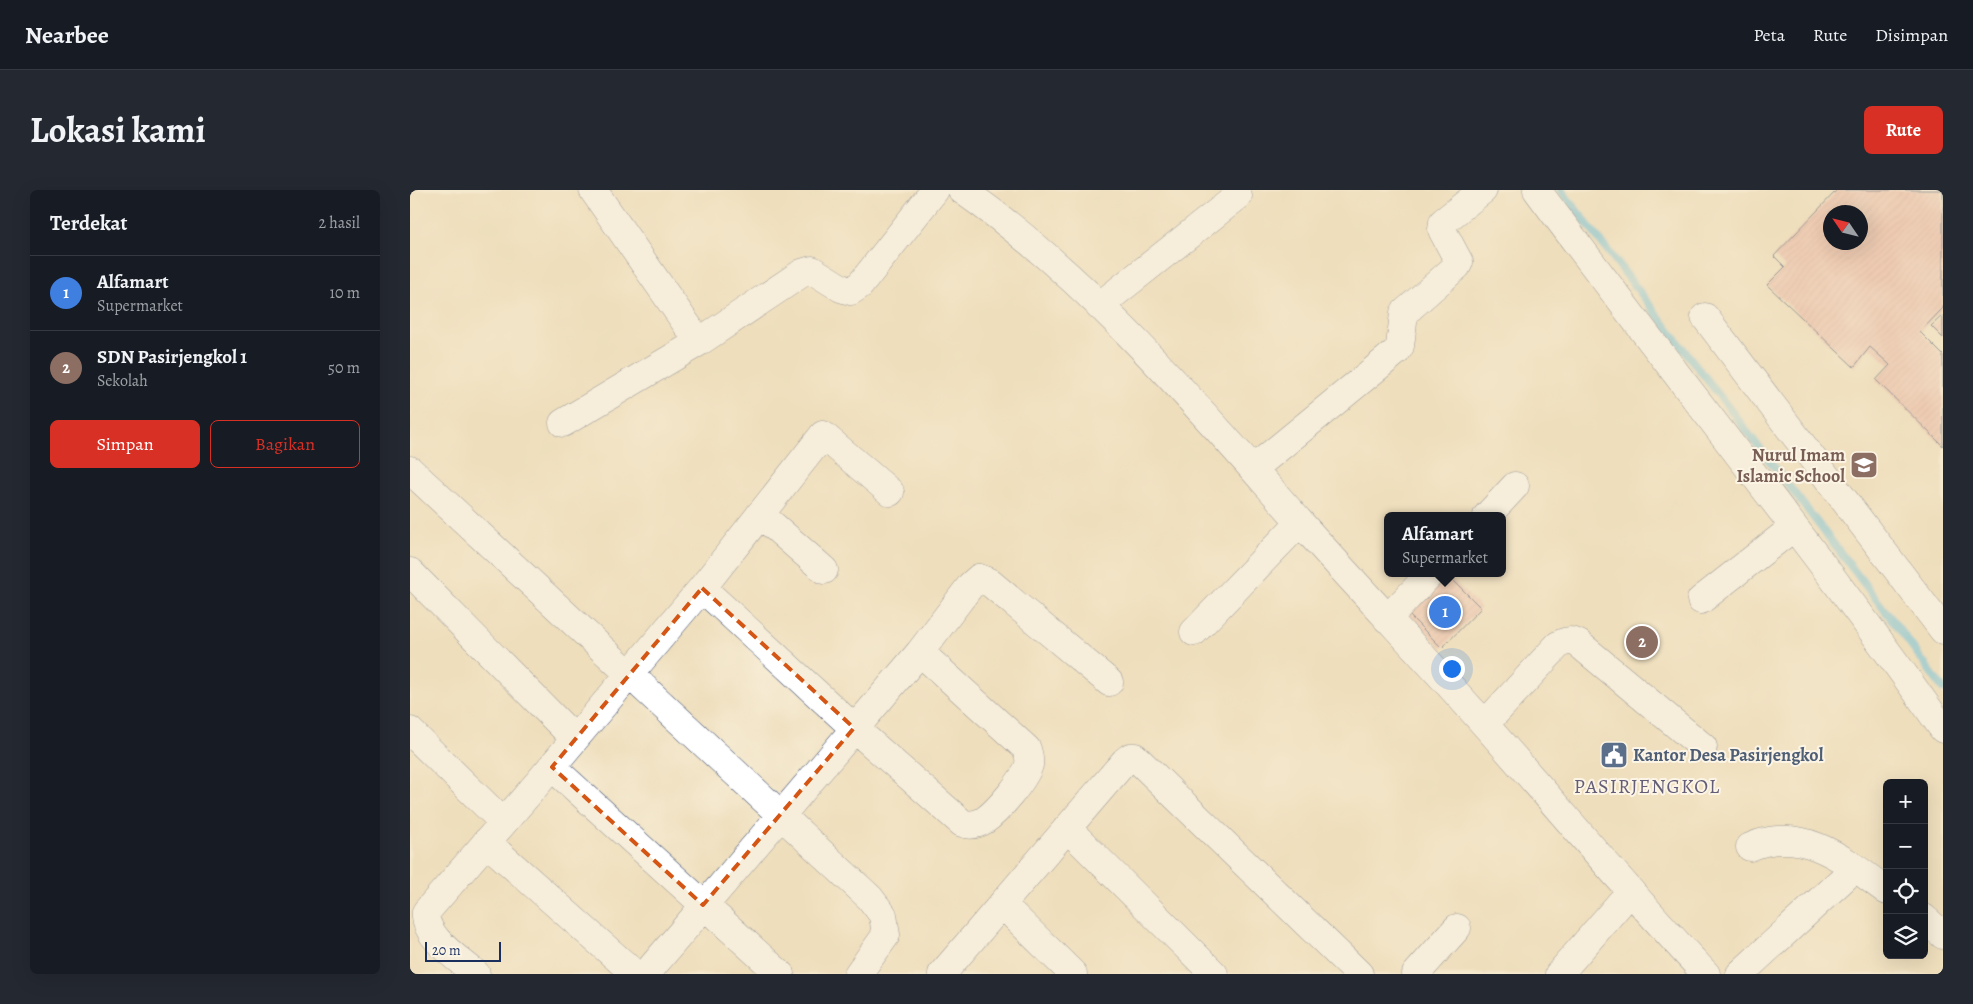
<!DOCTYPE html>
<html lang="id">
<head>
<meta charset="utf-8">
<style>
  :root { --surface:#171b24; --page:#242831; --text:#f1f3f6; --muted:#9ea1a6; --line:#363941; --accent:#d93025 }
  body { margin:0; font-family:Alegreya,serif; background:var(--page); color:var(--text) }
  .controls { position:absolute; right:15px; bottom:15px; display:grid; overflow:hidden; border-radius:8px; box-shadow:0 5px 20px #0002 }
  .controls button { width:45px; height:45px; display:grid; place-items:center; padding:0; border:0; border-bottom:1px solid var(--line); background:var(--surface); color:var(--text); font:25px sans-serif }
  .compass { position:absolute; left:1413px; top:15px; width:45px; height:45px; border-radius:50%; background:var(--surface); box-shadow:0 5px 20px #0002; rotate:305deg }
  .scale { position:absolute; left:15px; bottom:12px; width:76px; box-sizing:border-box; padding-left:5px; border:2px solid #1b2f5e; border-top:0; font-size:14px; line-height:18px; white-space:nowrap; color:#1b2f5e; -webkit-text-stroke:4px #fcf5e5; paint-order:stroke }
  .you { position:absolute; left:1041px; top:478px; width:18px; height:18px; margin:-12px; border:4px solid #fff; border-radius:50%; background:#1a73e8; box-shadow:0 0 0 8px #1a73e833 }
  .badge { display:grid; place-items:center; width:32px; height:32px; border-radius:50%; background:var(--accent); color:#fff; font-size:16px; font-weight:700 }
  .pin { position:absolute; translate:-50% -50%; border:2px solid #fff; box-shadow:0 1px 5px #0006 }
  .popup { position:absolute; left:974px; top:322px; width:122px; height:65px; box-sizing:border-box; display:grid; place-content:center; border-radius:8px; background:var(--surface); filter:drop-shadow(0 1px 4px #0005); font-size:16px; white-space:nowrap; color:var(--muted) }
  .popup b { font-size:19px; color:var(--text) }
  .popup::after { content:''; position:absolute; left:50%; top:100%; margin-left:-10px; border:10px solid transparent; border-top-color:var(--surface) }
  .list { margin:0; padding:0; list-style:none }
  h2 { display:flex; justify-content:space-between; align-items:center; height:65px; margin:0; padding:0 20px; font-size:21px }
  h2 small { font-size:16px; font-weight:400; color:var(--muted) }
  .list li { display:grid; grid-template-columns:32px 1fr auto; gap:15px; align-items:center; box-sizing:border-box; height:75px; padding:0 20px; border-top:1px solid var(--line) }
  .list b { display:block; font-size:19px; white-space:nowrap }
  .list p { margin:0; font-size:16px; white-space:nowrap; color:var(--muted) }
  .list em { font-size:16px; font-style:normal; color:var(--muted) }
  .actions { display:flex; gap:10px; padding:15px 20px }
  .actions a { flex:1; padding:11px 0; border:1px solid var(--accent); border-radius:8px; text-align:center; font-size:18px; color:var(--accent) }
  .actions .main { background:var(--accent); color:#fff }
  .icon { flex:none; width:28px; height:28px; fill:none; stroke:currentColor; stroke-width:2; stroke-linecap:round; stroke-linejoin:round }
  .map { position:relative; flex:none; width:1533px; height:784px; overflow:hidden; border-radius:8px }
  header { display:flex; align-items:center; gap:30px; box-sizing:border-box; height:70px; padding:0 25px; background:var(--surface); border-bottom:1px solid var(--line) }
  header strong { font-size:24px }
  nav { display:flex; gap:28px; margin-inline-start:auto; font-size:18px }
  .intro { display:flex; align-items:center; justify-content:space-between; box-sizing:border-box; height:120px; padding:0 30px }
  h1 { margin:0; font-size:35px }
  .button { padding:12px 22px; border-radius:8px; background:var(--accent); color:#fff; font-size:18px; font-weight:700 }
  main { display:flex; gap:30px; padding:0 30px }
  aside { flex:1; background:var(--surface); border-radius:8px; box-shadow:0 5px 20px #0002 }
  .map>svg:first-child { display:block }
</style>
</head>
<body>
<header>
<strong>Nearbee</strong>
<nav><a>Peta</a><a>Rute</a><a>Disimpan</a></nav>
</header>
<div class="intro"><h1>Lokasi kami</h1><a class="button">Rute</a></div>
<main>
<aside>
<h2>Terdekat<small>2 hasil</small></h2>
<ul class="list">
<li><span class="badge" style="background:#3f7fe0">1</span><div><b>Alfamart</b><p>Supermarket</p></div><em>10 m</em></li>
<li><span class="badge" style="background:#8d6e63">2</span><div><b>SDN Pasirjengkol 1</b><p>Sekolah</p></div><em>50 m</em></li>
</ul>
<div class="actions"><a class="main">Simpan</a><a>Bagikan</a></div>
</aside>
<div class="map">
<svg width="1533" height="784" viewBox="0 0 1533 784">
  <defs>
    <pattern id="building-hatch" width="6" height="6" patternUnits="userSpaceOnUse" patternTransform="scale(1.25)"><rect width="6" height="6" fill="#edb2a5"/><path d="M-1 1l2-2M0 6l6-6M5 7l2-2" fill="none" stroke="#cb9990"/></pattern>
  </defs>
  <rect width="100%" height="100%" fill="#fcf5e5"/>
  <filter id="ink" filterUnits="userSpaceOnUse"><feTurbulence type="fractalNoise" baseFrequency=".02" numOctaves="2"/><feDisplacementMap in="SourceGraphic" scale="10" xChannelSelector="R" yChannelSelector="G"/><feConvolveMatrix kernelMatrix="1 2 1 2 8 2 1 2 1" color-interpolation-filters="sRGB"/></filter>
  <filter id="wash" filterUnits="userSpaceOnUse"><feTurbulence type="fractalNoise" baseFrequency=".0096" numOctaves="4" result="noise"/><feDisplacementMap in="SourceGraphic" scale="20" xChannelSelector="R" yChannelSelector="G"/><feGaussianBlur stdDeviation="1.12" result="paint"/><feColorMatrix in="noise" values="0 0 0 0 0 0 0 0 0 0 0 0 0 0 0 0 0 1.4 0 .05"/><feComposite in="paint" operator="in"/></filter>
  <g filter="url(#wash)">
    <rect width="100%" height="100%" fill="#eedebc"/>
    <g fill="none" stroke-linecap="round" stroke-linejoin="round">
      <path stroke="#61bee0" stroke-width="8" d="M1151,0L1493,444L1533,499"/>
    </g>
    <g id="blocks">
      <path fill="url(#building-hatch)" fill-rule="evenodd" d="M1427,0H1533V118L1510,142L1533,165V256L1466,190L1480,175L1460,157L1444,177L1357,95L1375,77L1364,66ZM1420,22H1450V52H1420Z
        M1533,125V148L1521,136Z
        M1038,385L1071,418L1032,458L999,425Z"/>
    </g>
  </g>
  <g filter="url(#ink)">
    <use href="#blocks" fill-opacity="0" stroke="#3b496c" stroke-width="1"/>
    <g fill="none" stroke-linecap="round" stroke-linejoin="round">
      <defs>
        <path id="minor" d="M183,0L289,152
          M552,0C680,89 786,215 889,331C950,400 1015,467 1076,536C1149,618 1220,704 1296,784
          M1127,0C1261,181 1403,355 1533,539
          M689,116L828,6
          M1295,127L1533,440
          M153,233L289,152L392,83L402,80L431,98L441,101L450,95L525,0
          M843,279L987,161L990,156L994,123L1047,76L1049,72L1032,40L1033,32L1073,0
          M0,280L460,708L473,725L476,745L448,784
          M350,324L414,380
          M1077,326L1105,296
          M0,382L165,549
          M292,398L444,538L552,633C560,636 567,635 575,630C588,621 614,590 619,575C620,569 619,565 617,559L510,462
          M1291,410L1384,337
          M977,429L1021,383
          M784,442L890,332
          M1075,534L1148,455C1156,450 1161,450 1169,454L1293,557
          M0,541L93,632
          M142,577L370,784
          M657,638L804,784
          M76,652L225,784
          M1340,657C1393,634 1436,671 1477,701
          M592,714L663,784
          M1514,728L1533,745
          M66,784C49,769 13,747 16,722L127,594L292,398L413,245L480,302
          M236,784L510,462L561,395L569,388L579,392L699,492
          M532,784L715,571L720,567H725L949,784
          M1006,784L1047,738
          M1149,784L1219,703
          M1330,784L1445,678"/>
      </defs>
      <use href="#minor" stroke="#3b496c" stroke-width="29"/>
      <use href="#minor" stroke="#fff" stroke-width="28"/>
    </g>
  </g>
  <path d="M0 0H1533V784H0ZM292,398L444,538L293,715L142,577Z" fill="#eedebc" fill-opacity=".55" fill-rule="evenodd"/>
  <path fill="none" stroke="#d45514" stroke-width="4" stroke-dasharray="10 6" stroke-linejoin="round" d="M292,398L444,538L293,715L142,577Z"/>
  <defs>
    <symbol id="school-square" viewBox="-11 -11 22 22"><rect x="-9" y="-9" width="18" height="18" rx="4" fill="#8d6e63" stroke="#fcf5e5"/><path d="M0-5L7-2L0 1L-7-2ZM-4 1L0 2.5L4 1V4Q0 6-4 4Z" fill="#fff"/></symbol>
    <symbol id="civic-square" viewBox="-11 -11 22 22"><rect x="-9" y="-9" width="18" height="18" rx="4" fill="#5c6f8a" stroke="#fcf5e5"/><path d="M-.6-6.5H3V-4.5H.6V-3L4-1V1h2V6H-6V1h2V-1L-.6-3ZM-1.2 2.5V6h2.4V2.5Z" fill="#fff"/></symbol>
  </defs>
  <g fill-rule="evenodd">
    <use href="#school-square" x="1438" y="259" width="32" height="32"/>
    <use href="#civic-square" x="1188" y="549" width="32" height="32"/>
  </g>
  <g text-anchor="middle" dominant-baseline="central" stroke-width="4" stroke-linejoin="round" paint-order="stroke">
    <g font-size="18" font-weight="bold" fill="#785e54" stroke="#fcf5e5" text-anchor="end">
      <text x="1435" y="265">Nurul Imam<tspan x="1435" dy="21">Islamic School</tspan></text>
    </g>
    <g font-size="18" font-weight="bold" fill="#4e5e75" stroke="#fcf5e5" text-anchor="start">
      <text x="1223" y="565">Kantor Desa Pasirjengkol</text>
    </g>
    <g font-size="20" letter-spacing="1" fill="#645d77" stroke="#fcf5e5">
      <text x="1237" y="596">PASIRJENGKOL</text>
    </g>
  </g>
</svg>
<div class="controls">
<button>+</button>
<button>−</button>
<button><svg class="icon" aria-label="locate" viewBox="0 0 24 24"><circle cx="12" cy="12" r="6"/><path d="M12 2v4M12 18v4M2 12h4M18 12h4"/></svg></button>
<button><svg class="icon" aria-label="layers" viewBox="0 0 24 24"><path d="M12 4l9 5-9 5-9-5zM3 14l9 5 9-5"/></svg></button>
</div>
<svg class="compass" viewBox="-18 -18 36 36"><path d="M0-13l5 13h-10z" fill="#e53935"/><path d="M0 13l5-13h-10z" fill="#9ea1a6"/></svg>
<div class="scale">20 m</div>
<div class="you"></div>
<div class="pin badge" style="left:1035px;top:422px;background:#3f7fe0">1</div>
<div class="popup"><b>Alfamart</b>Supermarket</div>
<div class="pin badge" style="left:1232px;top:452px;background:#8d6e63">2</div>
</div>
</main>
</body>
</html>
